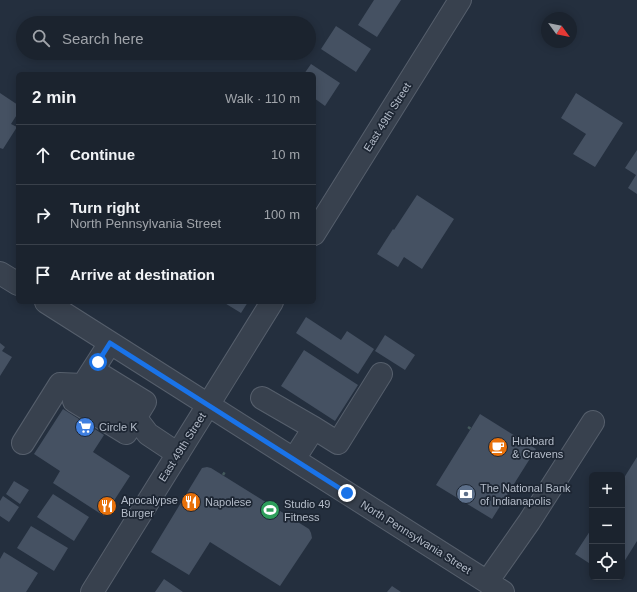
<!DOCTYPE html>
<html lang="en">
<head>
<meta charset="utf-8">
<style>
  :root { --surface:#1b232e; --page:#282f3a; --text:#f1f3f6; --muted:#a0a4aa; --line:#39404a }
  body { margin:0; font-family:Helvetica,sans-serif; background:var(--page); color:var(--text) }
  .controls { position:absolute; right:12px; bottom:12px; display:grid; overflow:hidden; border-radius:6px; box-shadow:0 2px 10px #0003 }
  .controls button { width:36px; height:36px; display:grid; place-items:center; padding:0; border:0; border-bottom:1px solid var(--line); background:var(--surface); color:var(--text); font:20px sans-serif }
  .compass { position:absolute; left:541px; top:12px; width:36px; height:36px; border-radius:50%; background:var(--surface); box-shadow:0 2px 10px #0003; rotate:123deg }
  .stop { position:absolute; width:12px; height:12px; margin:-9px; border:3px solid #1a73e8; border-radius:50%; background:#fff }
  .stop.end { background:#1a73e8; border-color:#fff; box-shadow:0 1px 4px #0008 }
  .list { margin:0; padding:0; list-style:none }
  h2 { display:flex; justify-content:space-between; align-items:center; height:52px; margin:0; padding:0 16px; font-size:17px }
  h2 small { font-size:13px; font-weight:400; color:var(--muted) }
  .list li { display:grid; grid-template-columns:26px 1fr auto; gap:12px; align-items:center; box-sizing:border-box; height:60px; padding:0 16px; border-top:1px solid var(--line) }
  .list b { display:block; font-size:15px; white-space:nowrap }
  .list p { margin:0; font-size:13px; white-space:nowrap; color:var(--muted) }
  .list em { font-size:13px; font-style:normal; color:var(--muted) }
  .icon { flex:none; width:22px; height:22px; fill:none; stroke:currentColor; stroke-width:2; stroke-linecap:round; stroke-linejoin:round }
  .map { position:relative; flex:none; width:637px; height:592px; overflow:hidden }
  .search { position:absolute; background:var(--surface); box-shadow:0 2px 10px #0003; left:16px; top:16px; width:300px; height:44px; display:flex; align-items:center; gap:10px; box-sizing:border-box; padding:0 14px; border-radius:22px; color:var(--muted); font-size:15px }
  .panel { position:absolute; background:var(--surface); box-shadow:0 2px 10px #0003; left:16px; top:72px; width:300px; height:232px; border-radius:6px }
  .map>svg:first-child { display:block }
</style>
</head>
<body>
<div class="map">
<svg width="637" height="592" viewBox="0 0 637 592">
  <rect width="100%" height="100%" fill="#242f3e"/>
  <path fill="#455162" d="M374,0H401L377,37L358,25Z
    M336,26L371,49L356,72L321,49Z
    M311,64L340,83L325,106L314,98V74H304Z
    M0,93L18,105V113L11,124L17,127L3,149L0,148Z
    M576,93L623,123L595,167L573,154L586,134L561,118Z
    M637,150V194L628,188L636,175L625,168Z
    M417,195L454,219L422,269L404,257L398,267L377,254L393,229L394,230Z
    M223,302H248L241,313Z
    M306,317L341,340L347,331L374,349L358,374L296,333Z
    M385,335L415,355L405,370L375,351Z
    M0,343L5,347L2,351L12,357L0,376Z
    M304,350L358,385L335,421L281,386Z
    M63,409L104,435L93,452L130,476L104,516L53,483L60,471L34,454Z
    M480,414L536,449L492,519L436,485Z
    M637,457V541L622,565V481Z
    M207,467L211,468L309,529L311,533L312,538L280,586L210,542L189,575L151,552L202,468Z
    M14,481L29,490L20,504L6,494Z
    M53,494L89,517L74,541L37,517Z
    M3,496L19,507L9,522L0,516V501Z
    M31,526L68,548L54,571L17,548Z
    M592,528V565L575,554Z
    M4,552L38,573L26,592H0V559Z
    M164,579L183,592H155Z
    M392,586L401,592H387Z"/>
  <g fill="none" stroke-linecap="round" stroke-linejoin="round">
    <defs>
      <path id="minor" d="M314,234L460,0
        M0,273L18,284
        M46,302L503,592
        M93,370L145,402L126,433L74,401L83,385L110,343
        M262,398L314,428
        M23,443L60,384L83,385L135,417L148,434L178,454
        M294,459L314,428L338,443L381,374
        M487,582L529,522L593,422
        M92,592L272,302"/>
    </defs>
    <use href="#minor" stroke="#565f6c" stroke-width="24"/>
    <path stroke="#44595c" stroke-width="2.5" stroke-dasharray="3 3" stroke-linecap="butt" d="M468,427L471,429
      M223,475L226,470"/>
    <use href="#minor" stroke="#38414e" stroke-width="22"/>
  </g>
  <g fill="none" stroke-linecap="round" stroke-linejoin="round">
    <path stroke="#1a73e8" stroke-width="5" d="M98,362L110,343L347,493"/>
  </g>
  <defs>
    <symbol id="supermarket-disc" viewBox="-11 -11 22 22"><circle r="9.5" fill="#3f7fe0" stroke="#1d2633"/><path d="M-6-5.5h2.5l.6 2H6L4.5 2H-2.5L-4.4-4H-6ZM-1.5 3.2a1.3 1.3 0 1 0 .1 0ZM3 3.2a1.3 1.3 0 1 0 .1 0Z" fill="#fff"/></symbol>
    <symbol id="cafe-disc" viewBox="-11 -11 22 22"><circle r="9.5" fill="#e8710a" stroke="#1d2633"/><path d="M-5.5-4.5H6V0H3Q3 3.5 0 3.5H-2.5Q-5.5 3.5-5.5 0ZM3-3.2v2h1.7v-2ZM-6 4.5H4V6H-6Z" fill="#fff"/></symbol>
    <symbol id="bank-disc" viewBox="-11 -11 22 22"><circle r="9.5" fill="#5c6f8a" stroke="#1d2633"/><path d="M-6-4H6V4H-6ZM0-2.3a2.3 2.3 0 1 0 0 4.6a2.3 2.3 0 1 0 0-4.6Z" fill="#fff"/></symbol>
    <symbol id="restaurant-disc" viewBox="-11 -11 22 22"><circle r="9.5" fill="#e8710a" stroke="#1d2633"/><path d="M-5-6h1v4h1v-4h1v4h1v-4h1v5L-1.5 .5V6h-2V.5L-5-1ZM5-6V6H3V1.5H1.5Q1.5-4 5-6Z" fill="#fff"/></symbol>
    <symbol id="stadium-disc" viewBox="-11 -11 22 22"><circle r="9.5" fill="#2e9e5b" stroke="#1d2633"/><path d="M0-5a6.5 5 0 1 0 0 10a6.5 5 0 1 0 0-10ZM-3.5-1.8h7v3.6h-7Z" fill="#fff"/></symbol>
  </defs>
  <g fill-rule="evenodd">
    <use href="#supermarket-disc" x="74" y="416" width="22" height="22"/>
    <use href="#cafe-disc" x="487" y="436" width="22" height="22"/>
    <use href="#bank-disc" x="455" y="483" width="22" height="22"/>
    <use href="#restaurant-disc" x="180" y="491" width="22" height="22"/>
    <use href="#restaurant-disc" x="96" y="495" width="22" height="22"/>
    <use href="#stadium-disc" x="259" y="499" width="22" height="22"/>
  </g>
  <g text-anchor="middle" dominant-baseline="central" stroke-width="3.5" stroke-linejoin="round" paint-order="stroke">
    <g font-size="11" fill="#b4bcc9" stroke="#1d2633">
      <text transform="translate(387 117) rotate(-58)">East 49th Street</text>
      <text transform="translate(182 447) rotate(-58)">East 49th Street</text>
      <text transform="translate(416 537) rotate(32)">North Pennsylvania Street</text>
    </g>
    <g font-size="11" fill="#b4bcc9" stroke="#1d2633" text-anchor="start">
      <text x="99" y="427">Circle K</text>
      <text x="512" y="441">Hubbard<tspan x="512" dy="13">&amp; Cravens</tspan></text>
      <text x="480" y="488">The National Bank<tspan x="480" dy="13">of Indianapolis</tspan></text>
      <text x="121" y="500">Apocalypse<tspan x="121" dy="13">Burger</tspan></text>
      <text x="205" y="502">Napolese</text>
      <text x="284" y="504">Studio 49<tspan x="284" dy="13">Fitness</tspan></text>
    </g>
  </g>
</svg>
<div class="controls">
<button>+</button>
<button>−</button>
<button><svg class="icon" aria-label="locate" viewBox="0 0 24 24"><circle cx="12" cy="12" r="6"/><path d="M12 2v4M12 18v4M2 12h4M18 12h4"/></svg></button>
</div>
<svg class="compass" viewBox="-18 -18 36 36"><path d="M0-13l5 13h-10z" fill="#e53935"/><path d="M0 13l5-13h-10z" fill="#a0a4aa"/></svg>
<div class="stop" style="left:98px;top:362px"></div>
<div class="stop end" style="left:347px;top:493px"></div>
<div class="search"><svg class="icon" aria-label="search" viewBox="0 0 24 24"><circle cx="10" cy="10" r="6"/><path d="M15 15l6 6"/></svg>Search here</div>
<section class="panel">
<h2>2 min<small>Walk · 110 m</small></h2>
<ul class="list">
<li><svg class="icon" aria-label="ahead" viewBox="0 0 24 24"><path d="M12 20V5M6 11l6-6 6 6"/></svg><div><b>Continue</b></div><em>10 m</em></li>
<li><svg class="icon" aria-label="right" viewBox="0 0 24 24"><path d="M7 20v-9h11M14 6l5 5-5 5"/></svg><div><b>Turn right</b><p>North Pennsylvania Street</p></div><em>100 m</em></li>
<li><svg class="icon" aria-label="arrive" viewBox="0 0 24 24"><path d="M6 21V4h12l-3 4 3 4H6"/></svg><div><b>Arrive at destination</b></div></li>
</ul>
</section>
</div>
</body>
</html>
